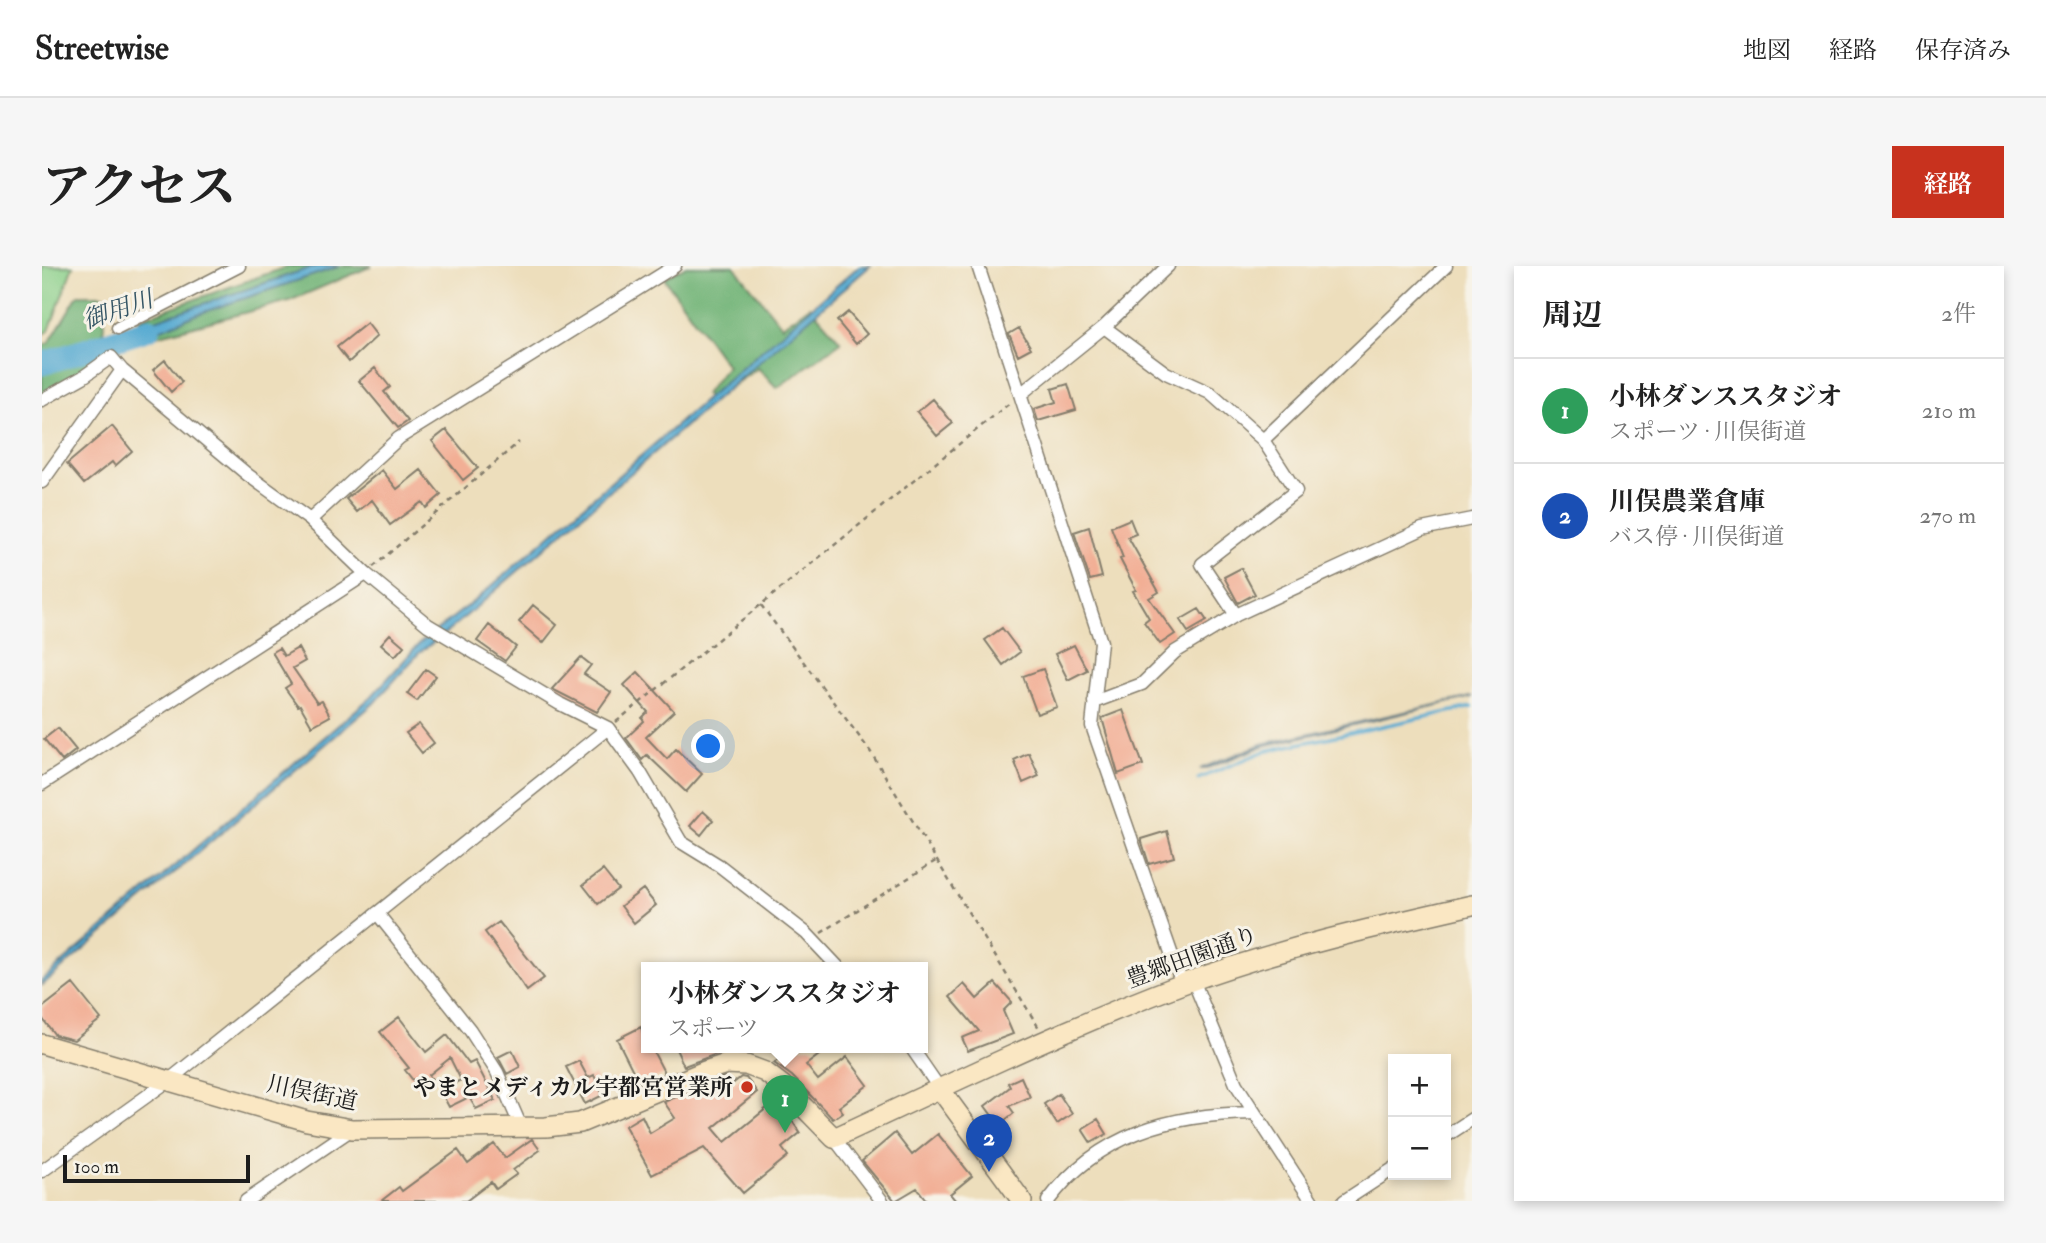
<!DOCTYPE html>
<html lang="ja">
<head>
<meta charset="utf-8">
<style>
  :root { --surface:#fff; --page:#f6f6f6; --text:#222; --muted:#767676; --line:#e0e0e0; --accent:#c8321e }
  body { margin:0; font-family:"IM FELL Double Pica","Noto Serif JP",serif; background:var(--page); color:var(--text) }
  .controls { position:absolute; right:21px; bottom:21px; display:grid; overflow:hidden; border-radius:0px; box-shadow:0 4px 10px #0003 }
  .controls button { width:63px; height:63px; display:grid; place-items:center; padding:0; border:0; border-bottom:2px solid var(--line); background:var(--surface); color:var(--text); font:35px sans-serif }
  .scale { position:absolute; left:21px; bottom:18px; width:187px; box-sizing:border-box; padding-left:7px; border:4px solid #1c1c1c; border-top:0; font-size:19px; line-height:24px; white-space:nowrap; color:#1c1c1c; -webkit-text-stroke:5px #f7f3e8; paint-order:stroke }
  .you { position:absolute; left:667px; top:481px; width:24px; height:24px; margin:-18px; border:5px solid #fff; border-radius:50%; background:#1a73e8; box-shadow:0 0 0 10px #1a73e833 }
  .badge { display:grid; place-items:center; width:46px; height:46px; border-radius:50%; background:var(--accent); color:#fff; font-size:23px; font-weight:700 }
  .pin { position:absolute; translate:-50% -58px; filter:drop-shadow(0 2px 4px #0008) }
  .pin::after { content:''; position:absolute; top:37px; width:24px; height:21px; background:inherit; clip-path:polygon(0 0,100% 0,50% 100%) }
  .popup { position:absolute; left:599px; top:696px; width:287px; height:91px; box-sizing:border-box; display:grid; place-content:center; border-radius:0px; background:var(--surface); filter:drop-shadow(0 2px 5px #0005); font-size:23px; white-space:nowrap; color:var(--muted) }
  .popup b { font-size:26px; color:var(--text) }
  .popup::after { content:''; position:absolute; left:50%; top:100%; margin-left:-14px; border:14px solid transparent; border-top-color:var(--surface) }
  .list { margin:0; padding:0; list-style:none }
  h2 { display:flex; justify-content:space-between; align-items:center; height:91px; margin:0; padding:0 28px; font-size:30px }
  h2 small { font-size:23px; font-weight:400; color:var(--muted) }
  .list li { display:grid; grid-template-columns:46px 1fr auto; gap:21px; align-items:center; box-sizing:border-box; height:105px; padding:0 28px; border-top:2px solid var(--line) }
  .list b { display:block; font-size:26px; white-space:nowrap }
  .list p { margin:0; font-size:23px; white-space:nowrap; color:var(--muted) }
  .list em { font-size:23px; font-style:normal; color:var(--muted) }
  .map { position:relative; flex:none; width:1430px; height:935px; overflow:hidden; border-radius:0px }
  header { display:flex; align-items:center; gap:42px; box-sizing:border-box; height:98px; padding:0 35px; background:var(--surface); border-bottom:2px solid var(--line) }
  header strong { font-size:33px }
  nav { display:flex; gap:38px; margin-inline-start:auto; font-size:24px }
  .intro { display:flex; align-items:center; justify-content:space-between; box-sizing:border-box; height:168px; padding:0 42px }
  h1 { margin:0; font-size:49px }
  .button { padding:18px 32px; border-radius:0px; background:var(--accent); color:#fff; font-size:24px; font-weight:700 }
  main { display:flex; gap:42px; padding:0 42px }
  aside { flex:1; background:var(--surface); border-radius:0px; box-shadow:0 4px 10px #0003 }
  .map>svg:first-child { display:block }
</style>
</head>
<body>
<header>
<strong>Streetwise</strong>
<nav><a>地図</a><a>経路</a><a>保存済み</a></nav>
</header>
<div class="intro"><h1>アクセス</h1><a class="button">経路</a></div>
<main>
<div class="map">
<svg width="1430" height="935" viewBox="0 0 1430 935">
  <rect width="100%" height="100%" fill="#f7f3e8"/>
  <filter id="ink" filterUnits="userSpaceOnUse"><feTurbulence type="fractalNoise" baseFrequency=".0143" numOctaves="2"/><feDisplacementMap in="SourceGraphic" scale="14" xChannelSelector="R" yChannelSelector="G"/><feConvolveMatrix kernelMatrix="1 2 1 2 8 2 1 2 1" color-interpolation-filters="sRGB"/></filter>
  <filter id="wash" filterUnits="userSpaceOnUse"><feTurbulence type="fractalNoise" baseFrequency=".00686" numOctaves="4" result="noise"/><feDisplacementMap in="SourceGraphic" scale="28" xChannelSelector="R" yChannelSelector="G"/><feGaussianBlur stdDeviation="1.57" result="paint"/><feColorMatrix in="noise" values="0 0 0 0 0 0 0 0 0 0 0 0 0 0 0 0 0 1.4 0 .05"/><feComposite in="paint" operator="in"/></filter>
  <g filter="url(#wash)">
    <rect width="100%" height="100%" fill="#eddebc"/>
    <path fill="#89cf89" stroke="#527652" stroke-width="2" d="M0,0H31L7,65L0,68Z"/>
    <path fill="#6eb275" stroke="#456748" stroke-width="2" d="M247,0H330L247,35L103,73L97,63V53Z
      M644,0H692L740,60L768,40L799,76L735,122L716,102L669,135L663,128L685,100L622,12Z
      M36,29H61C66,52 60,90 44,108C34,119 13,126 0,133V79L7,77Z"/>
    <path fill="#57aad2" stroke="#3a6377" stroke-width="2" d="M274,0H299L156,48L78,80L80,65Z
      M817,0H828L409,363L377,387L331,438L0,719V714L329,431L377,378L437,331Z
      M1430,431L1221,480L1163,503H1158L1220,478Z"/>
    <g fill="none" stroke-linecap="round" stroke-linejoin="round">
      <path stroke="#57aad2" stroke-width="3.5" d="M1074,60L1136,0
        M1156,513L1223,485L1430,441"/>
      <path stroke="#57aad2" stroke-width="23" d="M0,98L107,63"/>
    </g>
    <g id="blocks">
      <path fill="#f2af95" d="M806,46L825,68L814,78L795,55Z
        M325,57L335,70L307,96L295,81Z
        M977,62L989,82L976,89L967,68Z
        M123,94L140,116L129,126L111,104Z
        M333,102L348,121L342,126L366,155L356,162L317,115Z
        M1026,118L1034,144L996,155L992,143L1014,136L1010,123Z
        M891,133L911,157L895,170L875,146Z
        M70,160L90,185L73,200L70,196L42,218L25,198Z
        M404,164L436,202L421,214L390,175Z
        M340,204L355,223L379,204L399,229L384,242L380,236L348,259L330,234L315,246L304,233Z
        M1088,253L1094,268L1086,271L1117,326L1107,332L1133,368L1118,378L1102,356L1107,352L1091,325L1094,324L1078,293L1081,292L1069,261Z
        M1047,261L1060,311L1048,314L1032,266Z
        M1199,302L1213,328L1196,337L1182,311Z
        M491,339L515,359L501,377L477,356Z
        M1157,343L1165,355L1146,366L1138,354Z
        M447,359L474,381L463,395L435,375Z
        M960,362L978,386L961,399L943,374Z
        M348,368L362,380L353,390L339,378Z
        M1032,379L1045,404L1026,414L1013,388Z
        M237,382L242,390L256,382L263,395L251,402L275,437L280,435L288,450L270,460L258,439L256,440L243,422L249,418L230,386Z
        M539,391L549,399L542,408L569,426L555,446L510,423Z
        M384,403L394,410L375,435L365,428Z
        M1001,403L1015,441L995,448L981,410Z
        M596,406L632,445L604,471L625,493L634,483L660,508L644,526L605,489L600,494L584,472L602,455L600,452L606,446L582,419Z
        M1081,444L1101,499L1076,508L1060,452Z
        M377,458L392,477L380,487L364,467Z
        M16,462L34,484L20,495L2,473Z
        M987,487L997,510L981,517L972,494Z
        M661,545L671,554L659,569L648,560Z
        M1125,565L1132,591L1107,598L1099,573Z
        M561,604L576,623L556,638L541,619Z
        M601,623L614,639L592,657L579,640Z
        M457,656L502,712L485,725L443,666Z
        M953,717L970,736L961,745L971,768L926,785L920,772L937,765L908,731L922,718L935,733Z
        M31,718L59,753L32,774L13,769L0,752V742Z
        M357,751L384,786L405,769L427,798L433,795L453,834L434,843L427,831L407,841L398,824L419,814L408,792L387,809L390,813L377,822L363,804L367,802L338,766Z
        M599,761L605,781H609L623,808L598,819L575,773Z
        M633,781H678L680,786L642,800Z
        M753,781H771L777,789L764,799L776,814L805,791L826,819L797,841L801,846L791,853L750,810L732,797Z
        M470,784L478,801L465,808L456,791Z
        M537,795L546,812L552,809L561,829L543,838L524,801Z
        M682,811L689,819L699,811L704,812L715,826L671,862L683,876L736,833L758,867L740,882L746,890L701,927L662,882L610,909L583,860L600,850L608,867L633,852L622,836Z
        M979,811L988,831L967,840L972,847L957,859L943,840L968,821L966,817Z
        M1017,828L1030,848L1015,858L1002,838Z
        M1056,853L1065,868L1049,877L1040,863Z
        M853,867L870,889L896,868L930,910L908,928L914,935H885L875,922L853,935L820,895Z
        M490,873L498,884L471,904L475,908L454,923L449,916L424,935H339L357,921L360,925L416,884L426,898L452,878L463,892Z"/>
    </g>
  </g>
  <g filter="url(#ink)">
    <use href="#blocks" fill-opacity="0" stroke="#847d6c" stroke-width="2"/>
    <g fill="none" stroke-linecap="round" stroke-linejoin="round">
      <defs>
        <path id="street" d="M936,0L1059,376L1050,460L1140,718
          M1062,61L1124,107L1168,127L1221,174L1254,225L1160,298L1194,349
          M76,62L197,0
          M980,127L1062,61L1126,0
          M0,134L41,111L69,91L80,104L206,209L268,254L324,308L386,359L518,438L566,462L598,506L639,576L678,600L764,667L796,701
          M1221,174L1404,0
          M0,216L80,104
          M268,254L357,172L633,0
          M1052,436L1100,418L1133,386L1194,349L1380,263L1430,253
          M0,518L324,308
          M335,647L428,764L455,806L479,861
          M1151,714L1194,818L1270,935
          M869,781L898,823
          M1404,870L1430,853
          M792,872L840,935
          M0,905L126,815L566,462
          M204,935L310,863
          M1006,935C1057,867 1130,848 1212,847
          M1302,935L1351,903"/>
        <path id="secondary" d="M0,778L265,855L310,863L504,861L538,857L663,805L684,798L704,799L723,806L740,819L792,872C908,818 1023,762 1143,717C1236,683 1333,661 1430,639
          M898,823L980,935"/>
      </defs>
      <use href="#street" stroke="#847d6c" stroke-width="15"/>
      <use href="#secondary" stroke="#847d6c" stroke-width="22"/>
      <path stroke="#847d6c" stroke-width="2.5" stroke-dasharray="5 5" stroke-linecap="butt" d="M331,301L477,176
        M719,339L828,485L997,762
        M574,456L969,136
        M779,667L895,594"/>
      <use href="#street" stroke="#fff" stroke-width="12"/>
      <use href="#secondary" stroke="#fae7c3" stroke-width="19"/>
    </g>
  </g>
  <circle fill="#c8321e" stroke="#f7f3e8" stroke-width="2.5" cx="705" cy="821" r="7"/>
  <g text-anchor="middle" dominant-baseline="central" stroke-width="6" stroke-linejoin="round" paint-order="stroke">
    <g font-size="23" fill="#1c1c1c" stroke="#f7f3e8">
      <text transform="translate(1150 691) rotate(-20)">豊郷田園通り</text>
      <text transform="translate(270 827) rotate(12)">川俣街道</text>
    </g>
    <g font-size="23" font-weight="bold" fill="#1c1c1c" stroke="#f7f3e8" text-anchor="end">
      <text x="691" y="821">やまとメディカル宇都宮営業所</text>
    </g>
    <g font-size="24" font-style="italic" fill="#345565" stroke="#f7f3e8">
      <text transform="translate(76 44) rotate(-19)">御用川</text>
    </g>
  </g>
</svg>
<div class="controls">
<button>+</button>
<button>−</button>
</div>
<div class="scale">100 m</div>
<div class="you"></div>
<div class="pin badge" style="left:743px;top:867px;background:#2e9e5b">1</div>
<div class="popup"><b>小林ダンススタジオ</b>スポーツ</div>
<div class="pin badge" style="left:947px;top:906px;background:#1a4fb4">2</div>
</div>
<aside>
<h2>周辺<small>2件</small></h2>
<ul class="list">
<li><span class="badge" style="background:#2e9e5b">1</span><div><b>小林ダンススタジオ</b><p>スポーツ · 川俣街道</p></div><em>210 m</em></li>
<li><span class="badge" style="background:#1a4fb4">2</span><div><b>川俣農業倉庫</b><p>バス停 · 川俣街道</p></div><em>270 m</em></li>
</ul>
</aside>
</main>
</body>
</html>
